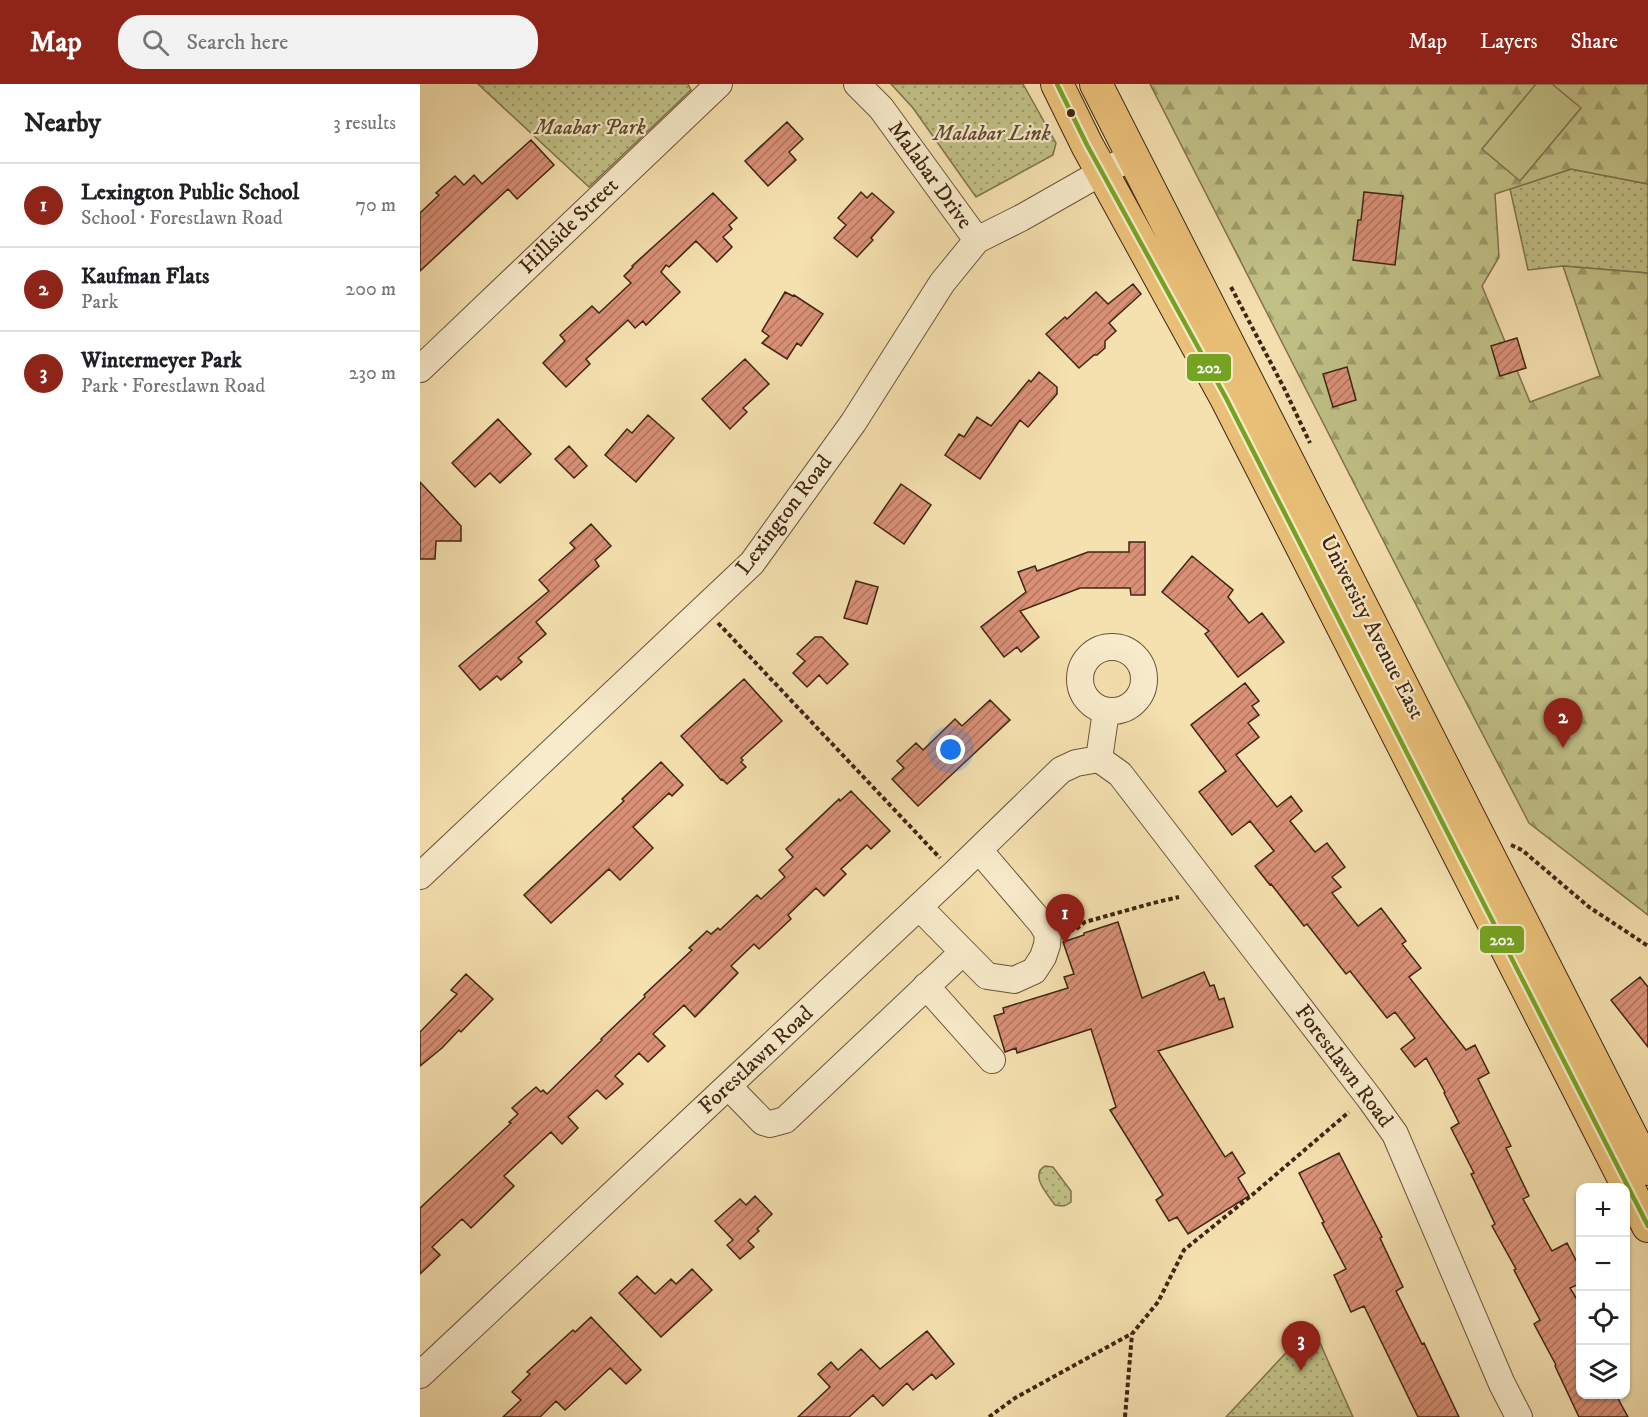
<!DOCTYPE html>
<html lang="en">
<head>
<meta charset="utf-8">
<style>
  :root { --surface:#fff; --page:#f2f2f2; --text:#202124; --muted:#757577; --line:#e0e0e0; --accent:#8f2418 }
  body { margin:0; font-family:"IM FELL DW Pica",serif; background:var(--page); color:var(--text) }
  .controls { position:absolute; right:18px; bottom:18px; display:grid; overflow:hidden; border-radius:12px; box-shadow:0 2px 4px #0004 }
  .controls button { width:54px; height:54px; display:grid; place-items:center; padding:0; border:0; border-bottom:2px solid var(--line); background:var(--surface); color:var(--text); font:30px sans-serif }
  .you { position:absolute; left:531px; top:666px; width:21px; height:21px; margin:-15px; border:4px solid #fff; border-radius:50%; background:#1a73e8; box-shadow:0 0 0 9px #1a73e833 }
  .badge { display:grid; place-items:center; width:39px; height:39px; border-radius:50%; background:var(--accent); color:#fff; font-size:20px; font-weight:700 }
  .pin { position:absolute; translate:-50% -50px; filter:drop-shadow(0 2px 3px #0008) }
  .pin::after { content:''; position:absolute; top:32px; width:21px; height:18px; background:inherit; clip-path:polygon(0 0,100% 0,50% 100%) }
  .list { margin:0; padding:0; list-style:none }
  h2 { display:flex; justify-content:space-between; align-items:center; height:78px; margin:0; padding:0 24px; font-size:26px }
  h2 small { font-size:20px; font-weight:400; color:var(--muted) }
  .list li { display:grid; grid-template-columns:39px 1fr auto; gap:18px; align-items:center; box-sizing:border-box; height:84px; padding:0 24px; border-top:2px solid var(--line) }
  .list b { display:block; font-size:22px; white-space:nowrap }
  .list p { margin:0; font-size:20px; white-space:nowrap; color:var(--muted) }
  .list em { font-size:20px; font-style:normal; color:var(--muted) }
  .icon { flex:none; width:33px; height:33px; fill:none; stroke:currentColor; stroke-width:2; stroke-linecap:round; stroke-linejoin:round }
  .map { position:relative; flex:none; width:1228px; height:1333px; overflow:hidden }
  header { display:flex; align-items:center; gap:36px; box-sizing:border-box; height:84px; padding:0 30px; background:var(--accent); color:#fff }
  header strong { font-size:28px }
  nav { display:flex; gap:33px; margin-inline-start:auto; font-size:21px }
  .search { width:420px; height:54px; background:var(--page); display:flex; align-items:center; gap:15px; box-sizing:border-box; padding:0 21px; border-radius:24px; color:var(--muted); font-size:22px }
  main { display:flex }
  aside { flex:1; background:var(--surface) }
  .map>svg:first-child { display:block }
</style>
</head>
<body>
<header>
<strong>Map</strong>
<div class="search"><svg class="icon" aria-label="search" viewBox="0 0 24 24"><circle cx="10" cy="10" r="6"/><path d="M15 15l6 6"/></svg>Search here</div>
<nav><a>Map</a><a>Layers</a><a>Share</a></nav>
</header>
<main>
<aside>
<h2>Nearby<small>3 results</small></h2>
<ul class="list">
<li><span class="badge">1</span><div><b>Lexington Public School</b><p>School · Forestlawn Road</p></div><em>70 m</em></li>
<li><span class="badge">2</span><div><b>Kaufman Flats</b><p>Park</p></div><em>200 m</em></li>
<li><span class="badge">3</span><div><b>Wintermeyer Park</b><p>Park · Forestlawn Road</p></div><em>230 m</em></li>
</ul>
</aside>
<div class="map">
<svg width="1228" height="1333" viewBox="0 0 1228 1333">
  <defs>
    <pattern id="green-dots" width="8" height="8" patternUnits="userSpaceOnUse" patternTransform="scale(1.5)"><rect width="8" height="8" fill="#c1c187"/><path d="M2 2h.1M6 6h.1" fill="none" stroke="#9e9d6d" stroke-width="1.8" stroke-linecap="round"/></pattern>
    <pattern id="forest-firs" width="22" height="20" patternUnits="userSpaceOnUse" patternTransform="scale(1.5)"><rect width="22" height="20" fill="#c1c187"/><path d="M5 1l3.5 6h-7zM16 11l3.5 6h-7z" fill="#9e9d6d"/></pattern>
    <pattern id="building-hatch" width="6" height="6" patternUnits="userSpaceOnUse" patternTransform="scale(1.5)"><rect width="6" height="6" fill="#d99077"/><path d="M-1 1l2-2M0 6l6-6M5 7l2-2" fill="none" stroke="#b17560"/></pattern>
  </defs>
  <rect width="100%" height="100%" fill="#f5e0af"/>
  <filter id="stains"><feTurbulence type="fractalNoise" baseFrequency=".00333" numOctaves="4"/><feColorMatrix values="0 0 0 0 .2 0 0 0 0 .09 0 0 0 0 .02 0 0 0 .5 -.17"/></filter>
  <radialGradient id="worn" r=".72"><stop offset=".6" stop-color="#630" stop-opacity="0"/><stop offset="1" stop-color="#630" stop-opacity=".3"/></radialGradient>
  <path fill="url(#green-dots)" stroke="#80734d" stroke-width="1.5" d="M58,0H268L271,6L169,103Z
    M471,0H603L636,59L633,71L556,113L493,24Z
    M1151,85L1228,100V189L1143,182L1108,186L1090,105Z
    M625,1082L633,1083L651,1107V1118C645,1123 642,1122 635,1121C628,1111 609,1091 625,1082Z
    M892,1241L933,1333H806Z"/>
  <path fill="url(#forest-firs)" stroke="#80734d" stroke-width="1.5" d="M730,0H1228V100L1151,85L1075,110L1079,173L1062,202L1110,318L1180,292L1143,182L1228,189V831L1109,739L1036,599Z"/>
  <path fill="#c1c187" stroke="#80734d" stroke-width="1.5" d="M1116,0H1132L1161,24L1100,97L1062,65Z"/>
  <path fill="url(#building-hatch)" stroke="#3f2513" stroke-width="1.5" d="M367,38L383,55L369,68L376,76L348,102L325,77Z
    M111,56L134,81L97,115L88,105L0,187V129L19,111L16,109L35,92L44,101L54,91L62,100Z
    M441,108L447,114L452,109L474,128L451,154L453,156L437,173L414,154L426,141L418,134Z
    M944,108L983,112L975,181L933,176L938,136H941Z
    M293,109L317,134L309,141L312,145L303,153L312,163L297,178L276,157L249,183L246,181L241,188L260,208L226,241L223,237L215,244L208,236L166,275L170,280L146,303L123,279L145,257L140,251L172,222L179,229L211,199L204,192L213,183L212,182Z
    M713,200L721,210L689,239L696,247L685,257V264L677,271H674L659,284L626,250L645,233L647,235L676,208L688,220Z
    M365,208L373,212L374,211L403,230L381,262L377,259L367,275L342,259L349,252L342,247Z
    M1097,254L1106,284L1080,292L1071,262Z
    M325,275L349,300L323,324L327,328L310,345L282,315Z
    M927,283L936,316L913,323L903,290Z
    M619,288L637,303V310L608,343L600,336L560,395L525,371L539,350L544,353L557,333L571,342L609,296L611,298Z
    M228,331L254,354L216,398L185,371L207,345L212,349Z
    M78,335L111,370L80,399L70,389L55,403L32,379Z
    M149,362L167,382L154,394L135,375Z
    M0,398L41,442V457H16L15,475H0Z
    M481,400L511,421L484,460L454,439Z
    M171,440L191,462L175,476L179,482L116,538L126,550L98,574L102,578L81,596L77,592L60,606L39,582L129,507L119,496L155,464L150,459Z
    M709,458H725V511H711L710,504H660L600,527L619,553L601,568L597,563L584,573L561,543L606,508L598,488L615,482L617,487L668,468H709Z
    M772,472L813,506L808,513L829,539L842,529L864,558L818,593L785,550L789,547L742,508Z
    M436,497L458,503L447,540L424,534Z
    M395,553H402L428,580L407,600L399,591L387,603L373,589L385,577L377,570Z
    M324,595L362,637L321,674L323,676L321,678L326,683L307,700L302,695L301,696L261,652Z
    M825,599L839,617L832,622L839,631L828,639L839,653L816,671L857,723L871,712L882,727L870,737L895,768L907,759L925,783L912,793L921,803L912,809L938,842L961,824L986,857L982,860L1001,884L989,893L1046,966L1055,961L1069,989L1058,995L1091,1062L1086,1064L1109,1112L1103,1115L1132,1167L1147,1159L1161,1186V1199L1150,1204L1161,1222V1311H1196L1208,1333H1159L1135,1282L1136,1281L1114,1240L1120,1236L1094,1186L1096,1185L1072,1142L1075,1140L1051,1090L1054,1089L1031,1044L1039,1039L1024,1009L1025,1008L1006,974L995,983L981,965L995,954L975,928L967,934L930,887L926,890L887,840L884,842L851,800L850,801L835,782L854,767L830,737L812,751L779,708L806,687L771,641Z
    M570,616L590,636L498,722L472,695L484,684L477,677L496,659L503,666L535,635L542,642Z
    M241,678L263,701L252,712L249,709L213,743L233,764L200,796L189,785L131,839L104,811L204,717L202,715Z
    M431,707L470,747L451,765L447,761L421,785L426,790L404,812L396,804L368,831L371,835L339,865L334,860L311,882L318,889L275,933L264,921L233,950L245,962L228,978L219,969L195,992L203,1000L186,1015L177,1006L148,1033L158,1044L142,1060L131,1048L84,1092L94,1102L51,1144L42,1135L12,1163L20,1171L0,1190V1124L91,1039L89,1038L98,1030L92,1024L116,1003L121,1008L123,1006L127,1010L182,956L181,955L225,913L224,911L272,866L269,864L287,847L291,850L298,844L300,846L337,811L341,815L365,793L359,786L373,773L366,765L419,715L420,717Z
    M698,838L722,914L784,888L790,902L794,901L799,916L804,914L813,943L738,967L805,1073L812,1068L825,1089L818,1094L829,1112L768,1150L757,1133L749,1137L736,1116L743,1111L690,1026L696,1023L671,945L597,969L596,964L585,968L574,932L584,929L583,924L648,904L644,893L654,890L643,858L664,851V849Z
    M46,890L73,915L41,948L39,946L22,964L0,982V948L37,910L31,906Z
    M1220,893L1228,903V963L1191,916Z
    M919,1069L962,1153L960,1154L983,1203L976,1207L1002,1260L1004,1259L1039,1333H998L944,1222L931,1228L914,1191L926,1185L902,1139L904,1138L879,1089Z
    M335,1112L352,1130L337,1145L339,1147L328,1157L334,1163L320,1175L307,1161L313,1156L295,1137L320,1115L326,1121Z
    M272,1185L292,1206L241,1253L199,1209L217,1192L235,1210L251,1195L256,1200Z
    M171,1233L221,1286L206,1300L190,1284L145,1326L136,1317L120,1333H83L101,1316L92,1308L110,1290L107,1288L153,1246L155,1248Z
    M507,1247L534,1280L516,1295L512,1290L493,1306L487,1299L463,1322L453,1311L429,1333H378L410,1303L398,1290L411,1278L418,1286L441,1265L460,1285Z"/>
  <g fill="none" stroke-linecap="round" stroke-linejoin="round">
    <defs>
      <path id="minor" d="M437,0L461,24L557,156
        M0,285L299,0
        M660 595a32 32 0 1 1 64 0a32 32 0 1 1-64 0Z
        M679,675L686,627
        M0,792L332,479L433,339L522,199L557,156L601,134L682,88L713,73
        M499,823L567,892L594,896L614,887L623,873L627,861L628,850L622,840L559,766
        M506,902L572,976
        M308,1002L343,1038L350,1040L365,1036L543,868
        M0,1291L535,789L641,686L656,679L679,675L700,690L950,1015L975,1050L1082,1300L1099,1333"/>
      <path id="major" d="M637,0L667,61L806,314L1228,1142
        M676,0L1228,1085"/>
    </defs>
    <use href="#minor" stroke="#6c543a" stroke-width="28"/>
    <use href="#major" stroke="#3f2513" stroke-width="34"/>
    <path stroke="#3f2513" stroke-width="4" stroke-dasharray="4.5 3" stroke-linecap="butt" d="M811,203L864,304L890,359
      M298,539L520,774
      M1091,761L1102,766L1169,823L1228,862
      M649,847L656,845L665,838L733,819L759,813
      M569,1333L595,1314L711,1250
      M705,1333L712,1250L738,1218L764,1166L832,1111L929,1028"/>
    <use href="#minor" stroke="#f8ebcb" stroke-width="26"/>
    <use href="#major" stroke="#eac078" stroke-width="32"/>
    <defs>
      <path id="bus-1" d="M637,0L667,61L806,314L1228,1142"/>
    </defs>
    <use href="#bus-1" stroke="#f8ebcb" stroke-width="9"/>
    <use href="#bus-1" stroke="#75a420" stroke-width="4.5"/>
  </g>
  <circle fill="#3f2513" stroke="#f8ebcb" stroke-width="2" cx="651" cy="29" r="5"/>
  <g text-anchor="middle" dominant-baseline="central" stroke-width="4.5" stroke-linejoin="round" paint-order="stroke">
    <g font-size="22" font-style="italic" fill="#604c30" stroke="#f8ebcb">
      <text x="170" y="43">Maabar Park</text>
      <text x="572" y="49">Malabar Link</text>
    </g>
    <g font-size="22" fill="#3f2513" stroke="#f8ebcb">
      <text transform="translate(510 91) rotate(54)">Malabar Drive</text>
      <text transform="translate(149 142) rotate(-44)">Hillside Street</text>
      <text transform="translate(364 431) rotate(-53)">Lexington Road</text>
      <text transform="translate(952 543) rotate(63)">University Avenue East</text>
      <text transform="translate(336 976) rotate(-43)">Forestlawn Road</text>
      <text transform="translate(924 982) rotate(53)">Forestlawn Road</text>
    </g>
  </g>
  <g stroke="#f8ebcb" stroke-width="2">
    <rect x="766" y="269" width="46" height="29" rx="6" fill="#75a420"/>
    <rect x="1059" y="841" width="46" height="29" rx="6" fill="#75a420"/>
  </g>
  <g font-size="16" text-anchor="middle" font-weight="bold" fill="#fff">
    <text x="789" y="289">202</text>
    <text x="1082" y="861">202</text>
  </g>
  <rect width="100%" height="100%" filter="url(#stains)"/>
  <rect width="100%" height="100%" fill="url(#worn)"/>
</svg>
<div class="controls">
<button>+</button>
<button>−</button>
<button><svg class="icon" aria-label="locate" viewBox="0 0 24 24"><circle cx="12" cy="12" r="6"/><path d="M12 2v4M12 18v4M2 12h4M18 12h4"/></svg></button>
<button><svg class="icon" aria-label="layers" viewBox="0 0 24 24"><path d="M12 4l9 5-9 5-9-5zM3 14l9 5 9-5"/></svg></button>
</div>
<div class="you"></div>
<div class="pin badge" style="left:645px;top:860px">1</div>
<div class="pin badge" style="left:1143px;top:664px">2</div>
<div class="pin badge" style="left:881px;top:1287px">3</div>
</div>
</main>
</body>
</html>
